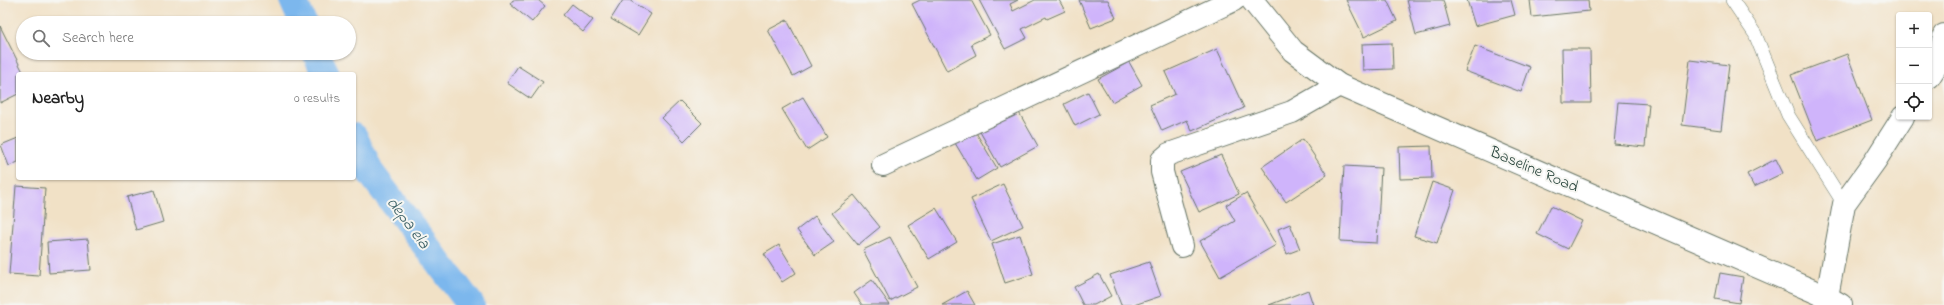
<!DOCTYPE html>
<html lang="en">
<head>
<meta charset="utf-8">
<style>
  :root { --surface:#fff; --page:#f6f6f6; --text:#222; --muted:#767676; --line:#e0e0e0 }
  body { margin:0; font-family:"Indie Flower",sans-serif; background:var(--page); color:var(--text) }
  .controls { position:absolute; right:12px; top:12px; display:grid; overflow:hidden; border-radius:4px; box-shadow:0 1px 3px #0004 }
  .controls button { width:36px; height:36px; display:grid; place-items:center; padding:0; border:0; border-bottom:1px solid var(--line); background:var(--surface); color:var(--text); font:20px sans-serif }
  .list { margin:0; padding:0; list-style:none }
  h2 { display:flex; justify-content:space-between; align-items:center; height:52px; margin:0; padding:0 16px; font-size:17px }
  h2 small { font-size:13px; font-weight:400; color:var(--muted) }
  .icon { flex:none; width:22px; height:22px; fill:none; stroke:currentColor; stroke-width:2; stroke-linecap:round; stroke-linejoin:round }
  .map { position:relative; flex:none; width:1944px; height:305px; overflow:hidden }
  .search { position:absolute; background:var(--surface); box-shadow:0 1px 3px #0004; left:16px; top:16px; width:340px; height:44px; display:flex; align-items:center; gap:10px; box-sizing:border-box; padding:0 14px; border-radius:22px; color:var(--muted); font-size:15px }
  .panel { position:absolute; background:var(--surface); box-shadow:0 1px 3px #0004; left:16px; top:72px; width:340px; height:108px; border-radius:4px }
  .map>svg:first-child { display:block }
</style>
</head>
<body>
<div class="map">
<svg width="1944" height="305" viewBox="0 0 1944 305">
  <rect width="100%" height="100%" fill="#f6f6f2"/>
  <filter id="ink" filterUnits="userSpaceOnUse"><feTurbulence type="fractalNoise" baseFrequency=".025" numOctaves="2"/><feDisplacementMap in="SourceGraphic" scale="8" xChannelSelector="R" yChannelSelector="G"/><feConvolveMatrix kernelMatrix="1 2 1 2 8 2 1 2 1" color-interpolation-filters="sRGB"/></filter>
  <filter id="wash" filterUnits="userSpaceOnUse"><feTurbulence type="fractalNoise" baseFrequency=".012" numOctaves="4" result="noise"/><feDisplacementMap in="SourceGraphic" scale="16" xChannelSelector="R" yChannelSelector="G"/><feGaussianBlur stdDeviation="0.9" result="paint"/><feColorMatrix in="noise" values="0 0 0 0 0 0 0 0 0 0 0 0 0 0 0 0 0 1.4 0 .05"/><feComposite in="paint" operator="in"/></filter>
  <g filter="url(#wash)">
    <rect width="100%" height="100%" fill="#f1e1c6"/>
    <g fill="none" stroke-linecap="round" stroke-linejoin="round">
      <path stroke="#7bb7ed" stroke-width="28" d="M293,0L303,23
        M316,53L326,74
        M354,137L370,172L471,305"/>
    </g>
    <g id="blocks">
      <path fill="#cfb4fb" d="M513,0H538L545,6L532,22L510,4Z
        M623,0H629L651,14L638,35L611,19Z
        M920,0H971L990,35L971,44L976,55L947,71L912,4Z
        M979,0H1018L1010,4L1013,11L1035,0H1059L1065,11L1047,19L1046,17L1022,29L1027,38L1005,49Z
        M1079,0H1108L1116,18L1091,28Z
        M1346,0H1387L1397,21L1364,37Z
        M1407,0H1443L1450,26L1416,35Z
        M1467,0H1511L1515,15L1475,26Z
        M1530,0H1588L1589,11L1532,17Z
        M572,4L593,20L583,32L563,15Z
        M787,20L811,66L793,76L768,30Z
        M0,26L24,74H18V94L0,103Z
        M1392,43L1393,69L1363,70L1362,44Z
        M1475,46L1530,67L1521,92L1465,71Z
        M1217,49L1244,108L1192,131L1187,120L1162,131L1150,105L1175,94L1165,72Z
        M1562,49H1590L1591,103H1563Z
        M1847,54L1872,120L1817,141L1791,75Z
        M1690,60L1729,65L1721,130L1682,125Z
        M1129,62L1142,85L1112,102L1098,79Z
        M518,66L543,82L531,99L507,83Z
        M1088,92L1099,114L1075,126L1064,104Z
        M803,97L827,137L807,150L782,109Z
        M680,101L702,123L684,141L662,118Z
        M1618,102L1649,104L1645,147L1614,144Z
        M1017,109L1038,146L1000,167L979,130Z
        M975,131L997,168L977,180L955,143Z
        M18,138V162L9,166L1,145Z
        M1303,139L1327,175L1286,202L1262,167Z
        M1431,146L1432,178L1400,179L1399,147Z
        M1221,155L1239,194L1199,212L1180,172Z
        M1776,159L1783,173L1754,187L1747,174Z
        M1344,166L1381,168L1377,243L1340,241Z
        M1432,182L1455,190L1437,243L1414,236Z
        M1003,184L1023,226L991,241L971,199Z
        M16,186L45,188L39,276L9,274Z
        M154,190L163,222L136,230L127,197Z
        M1246,193L1276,245L1220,277L1200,241L1235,221L1226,205Z
        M854,195L880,227L858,245L832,213Z
        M1551,206L1582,221L1568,249L1537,234Z
        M936,208L957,242L929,259L908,225Z
        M815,216L834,242L815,255L797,230Z
        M1290,224L1300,249L1287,254L1278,229Z
        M1020,235L1033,274L1005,283L992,244Z
        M890,237L917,287L890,301L863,250Z
        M88,239L91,270L49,273L47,242Z
        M779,245L796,273L782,282L764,254Z
        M1149,262L1161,296L1134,305H1121L1110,275Z
        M1720,273L1743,277L1739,303L1715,299Z
        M1099,274L1111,296L1094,305H1083L1074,287Z
        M872,280L890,305H862L854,293Z
        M1308,290L1313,305H1269Z
        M967,291L975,305H942Z"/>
    </g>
  </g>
  <g filter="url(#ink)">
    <use href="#blocks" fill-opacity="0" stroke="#687667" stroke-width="1"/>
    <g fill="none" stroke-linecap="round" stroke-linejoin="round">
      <defs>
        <path id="service" d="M1732,0L1755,34L1788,115L1844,204"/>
        <path id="minor" d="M1929,77L1938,63L1944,35
          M883,165L1234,0
          M1182,246L1162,172V160L1169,154L1292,112L1339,85
          M1827,297L1844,204L1875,161L1903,117"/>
        <path id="primary" d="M1252,0L1293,51L1339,85L1827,297L1841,305"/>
      </defs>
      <use href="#service" stroke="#687667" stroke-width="14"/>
      <use href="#minor" stroke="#687667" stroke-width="24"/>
      <use href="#primary" stroke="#687667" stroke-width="24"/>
      <use href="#service" stroke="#fff" stroke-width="13"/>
      <use href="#minor" stroke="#fff" stroke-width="22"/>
      <use href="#primary" stroke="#fff" stroke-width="22"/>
    </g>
  </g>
  <g text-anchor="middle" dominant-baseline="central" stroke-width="4" stroke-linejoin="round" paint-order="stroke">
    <g font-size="16" fill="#1f3d34" stroke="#f6f6f2">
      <text transform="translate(1534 170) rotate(23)">Baseline Road</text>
    </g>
    <g font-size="17" font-style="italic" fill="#365c62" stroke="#f6f6f2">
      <text transform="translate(408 223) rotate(53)">depa ela</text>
    </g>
  </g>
</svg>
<div class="controls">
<button>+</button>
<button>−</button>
<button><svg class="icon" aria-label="locate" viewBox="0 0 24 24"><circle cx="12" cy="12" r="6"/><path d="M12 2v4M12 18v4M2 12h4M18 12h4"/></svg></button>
</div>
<div class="search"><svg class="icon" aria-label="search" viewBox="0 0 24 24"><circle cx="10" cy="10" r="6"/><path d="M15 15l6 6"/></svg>Search here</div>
<section class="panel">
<h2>Nearby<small>0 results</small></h2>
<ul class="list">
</ul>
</section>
</div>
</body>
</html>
